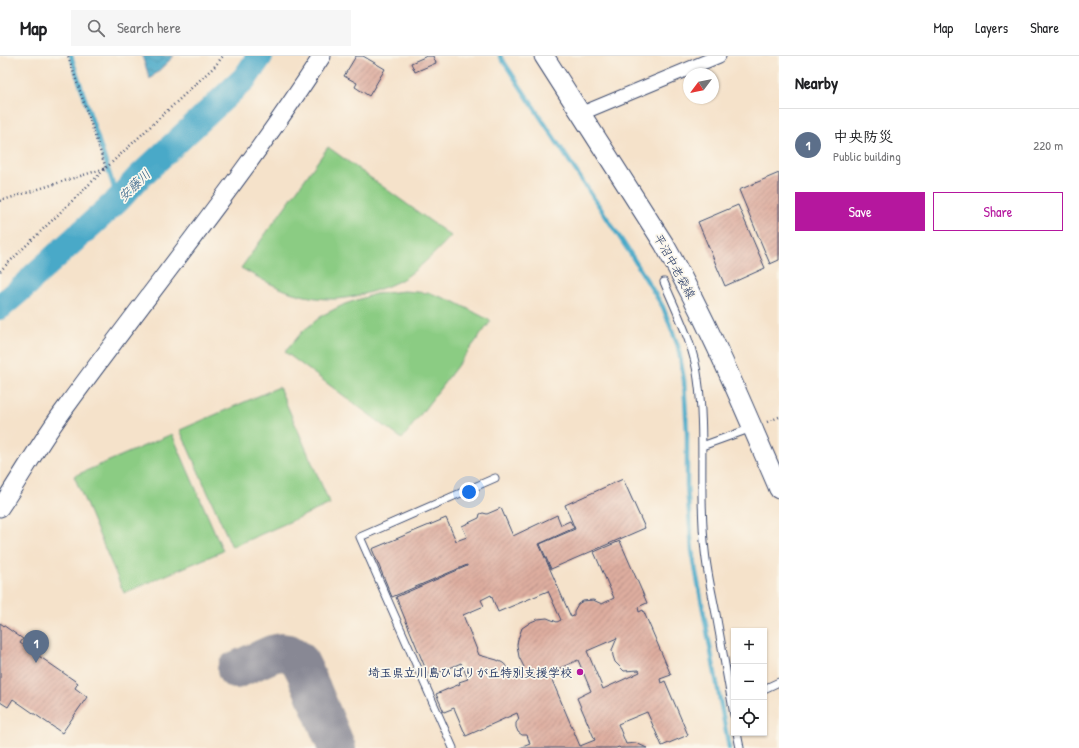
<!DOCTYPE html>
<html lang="en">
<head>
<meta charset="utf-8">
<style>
  :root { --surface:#fff; --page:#f6f6f6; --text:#202124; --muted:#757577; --line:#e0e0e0; --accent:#b5179e }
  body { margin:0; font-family:"Patrick Hand","Klee One",sans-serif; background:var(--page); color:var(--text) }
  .controls { position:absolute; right:12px; bottom:12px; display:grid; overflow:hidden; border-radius:0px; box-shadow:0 1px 3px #0004 }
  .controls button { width:36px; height:36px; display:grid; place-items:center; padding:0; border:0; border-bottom:1px solid var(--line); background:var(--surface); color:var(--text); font:20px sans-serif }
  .compass { position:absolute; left:683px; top:12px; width:36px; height:36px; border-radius:50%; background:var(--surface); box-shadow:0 1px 3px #0004; rotate:238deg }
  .you { position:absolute; left:469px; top:436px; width:14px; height:14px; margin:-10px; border:3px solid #fff; border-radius:50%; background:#1a73e8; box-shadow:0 0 0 6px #1a73e833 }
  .badge { display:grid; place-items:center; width:26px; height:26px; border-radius:50%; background:var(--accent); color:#fff; font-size:13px; font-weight:700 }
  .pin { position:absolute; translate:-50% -33px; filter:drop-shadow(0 1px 2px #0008) }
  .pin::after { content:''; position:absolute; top:21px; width:14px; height:12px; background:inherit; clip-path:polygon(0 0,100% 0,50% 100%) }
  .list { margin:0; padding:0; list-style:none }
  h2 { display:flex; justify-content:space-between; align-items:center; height:52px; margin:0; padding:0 16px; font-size:17px }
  h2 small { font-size:13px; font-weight:400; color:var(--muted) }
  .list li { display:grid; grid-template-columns:26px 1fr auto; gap:12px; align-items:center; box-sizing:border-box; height:72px; padding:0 16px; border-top:1px solid var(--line) }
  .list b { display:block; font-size:15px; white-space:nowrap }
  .list p { margin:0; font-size:13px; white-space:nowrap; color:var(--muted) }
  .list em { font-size:13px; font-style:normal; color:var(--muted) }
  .actions { display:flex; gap:8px; padding:12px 16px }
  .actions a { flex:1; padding:9px 0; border:1px solid var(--accent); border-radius:0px; text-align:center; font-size:14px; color:var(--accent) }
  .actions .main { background:var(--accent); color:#fff }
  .icon { flex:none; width:22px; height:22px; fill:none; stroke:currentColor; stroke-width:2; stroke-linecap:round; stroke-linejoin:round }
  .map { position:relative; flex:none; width:779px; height:692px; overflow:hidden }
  header { display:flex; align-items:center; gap:24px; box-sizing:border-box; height:56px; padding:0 20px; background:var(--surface); border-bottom:1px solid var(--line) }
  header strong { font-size:19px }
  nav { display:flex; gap:22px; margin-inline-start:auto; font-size:14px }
  .search { width:280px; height:36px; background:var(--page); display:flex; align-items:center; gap:10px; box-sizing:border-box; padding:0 14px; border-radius:0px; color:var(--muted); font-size:15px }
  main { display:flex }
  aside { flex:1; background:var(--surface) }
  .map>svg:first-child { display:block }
</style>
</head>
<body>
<header>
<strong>Map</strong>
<div class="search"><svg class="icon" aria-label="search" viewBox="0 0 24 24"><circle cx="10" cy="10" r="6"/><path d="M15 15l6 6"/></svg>Search here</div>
<nav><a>Map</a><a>Layers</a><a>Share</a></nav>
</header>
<main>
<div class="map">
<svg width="779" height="692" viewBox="0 0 779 692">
  <defs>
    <pattern id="water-waves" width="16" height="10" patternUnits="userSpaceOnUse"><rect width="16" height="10" fill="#49a9c8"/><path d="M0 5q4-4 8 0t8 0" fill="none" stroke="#3c8aa6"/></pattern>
    <pattern id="building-hatch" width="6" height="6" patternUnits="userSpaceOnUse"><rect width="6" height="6" fill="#dead9f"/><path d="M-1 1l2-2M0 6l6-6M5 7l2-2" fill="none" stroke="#b38d85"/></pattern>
  </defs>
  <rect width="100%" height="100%" fill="#fbf7ec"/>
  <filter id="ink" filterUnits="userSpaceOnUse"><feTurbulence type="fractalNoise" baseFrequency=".025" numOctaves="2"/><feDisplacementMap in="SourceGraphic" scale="8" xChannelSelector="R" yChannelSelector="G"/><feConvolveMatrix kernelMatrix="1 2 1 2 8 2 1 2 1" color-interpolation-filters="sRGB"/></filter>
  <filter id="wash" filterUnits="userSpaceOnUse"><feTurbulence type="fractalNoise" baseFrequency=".012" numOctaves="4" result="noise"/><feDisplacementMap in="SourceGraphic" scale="16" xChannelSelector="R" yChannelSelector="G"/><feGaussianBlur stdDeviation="0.9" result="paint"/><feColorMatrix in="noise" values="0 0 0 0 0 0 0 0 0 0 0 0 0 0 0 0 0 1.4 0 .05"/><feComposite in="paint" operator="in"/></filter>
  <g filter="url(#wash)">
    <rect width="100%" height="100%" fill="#f5e2ca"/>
    <path fill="#8bcc83" stroke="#537e70" d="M328,91L451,180C437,195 423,209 406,221C389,232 350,244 330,243C317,243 303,240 290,236C273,230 257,221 241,212Z
      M404,235L430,237L455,246L491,265L402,383L285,296L303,275L323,259L345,248L375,238Z
      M279,331L330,448L232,491L180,374Z
      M172,378L223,495L124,537L74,420Z"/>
    <path fill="url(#water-waves)" stroke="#326c93" d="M142,0H174L150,23Z"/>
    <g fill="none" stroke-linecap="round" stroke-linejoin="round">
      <path stroke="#49a9c8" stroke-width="4.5" d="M71,0L118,144
        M500,0L630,197L663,251L678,290L684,324L687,377V430L692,495L729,692"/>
      <path stroke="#49a9c8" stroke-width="26" d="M0,251L28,227L33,221L118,144L138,122L245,22L260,0"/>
      <path stroke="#888894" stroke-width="38" d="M236,614L272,598L281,596L289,597L299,604L305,616L337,692"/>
    </g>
    <g id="blocks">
      <path fill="url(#building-hatch)" fill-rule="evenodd" d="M356,0H363L385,13L369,40L355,31L357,27L344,20Z
        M427,0H433L436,7L415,16L411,7Z
        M779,117V204L770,208L739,134Z
        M738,149L765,212L725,230L698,166Z
        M623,423L645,472L551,513L540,488L575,473L565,449Z
        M501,452L513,480L557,459L561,469L570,465L574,472L539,488L571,561L574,560V555L578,548L583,545L593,544L602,548L614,542L594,496L620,485L647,547L638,551L639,556L643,554L671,619L660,623L661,627L665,625L688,679L662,690L647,656L618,668L626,688L636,687L647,692H620L619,691L616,692H520L530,688L527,679H522L518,676L516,671V667L519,663L517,657L466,680L454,652L444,656L436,638L460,628L459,626L468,623L461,607L429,621L396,541L467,510V509L392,541L372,493L446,462L456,485L467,481L462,470L479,462L480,458L483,457L487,458ZM548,535L561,564L557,566L547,562L538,563L531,566L522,572L518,583L517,589L519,601L524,611L513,616L503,607L497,604L479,599L463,559L484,550L481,544L491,539L498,556ZM617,582L612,594L613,600L615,606L624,615L639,614L640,616L603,633L587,595ZM578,604L591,635L577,642L595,684L580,690L549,617Z
        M0,567L23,583L20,587L78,627L75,632L87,641L62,677L13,643L8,651L0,646Z"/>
    </g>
  </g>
  <g filter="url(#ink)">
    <use href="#blocks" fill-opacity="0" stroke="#3c4a6e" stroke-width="1"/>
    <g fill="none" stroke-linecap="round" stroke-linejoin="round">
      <defs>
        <path id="service" d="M664,226C677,257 694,289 698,323C706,380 698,438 705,495C707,516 712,537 716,558C722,592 728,625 734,659
          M702,390L752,372
          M764,633L779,626
          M737,677L740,692
          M453,692L360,481L495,422"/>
        <path id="minor" d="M580,58L719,0"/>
        <path id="tertiary" d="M0,452C22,419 42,383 66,351C151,234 243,122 322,0"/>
        <path id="secondary" d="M544,0L664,188C709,267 743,350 779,433"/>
      </defs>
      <use href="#service" stroke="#3c4a6e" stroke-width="9"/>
      <use href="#minor" stroke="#3c4a6e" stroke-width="15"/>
      <use href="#tertiary" stroke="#3c4a6e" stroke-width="19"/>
      <use href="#secondary" stroke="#3c4a6e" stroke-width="21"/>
      <path stroke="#3c4a6e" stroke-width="2.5" stroke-dasharray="1 3" stroke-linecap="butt" d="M0,145L106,112L68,0
        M0,215L106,112L215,10L223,0
        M767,366L779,361"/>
      <use href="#service" stroke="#fff" stroke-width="7"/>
      <use href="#minor" stroke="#fff" stroke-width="13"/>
      <use href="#tertiary" stroke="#fff" stroke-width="17"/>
      <use href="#secondary" stroke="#fff" stroke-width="19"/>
    </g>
  </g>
  <circle fill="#b5179e" stroke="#fbf7ec" stroke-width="1.5" cx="580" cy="616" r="4"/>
  <g text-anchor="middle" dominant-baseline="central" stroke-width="3.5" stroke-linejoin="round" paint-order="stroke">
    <g font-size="12" fill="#1b2f5e" stroke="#fbf7ec">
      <text transform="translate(675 210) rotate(61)">平沼中老袋線</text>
    </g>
    <g font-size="12" font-weight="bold" fill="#1b2f5e" stroke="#fbf7ec" text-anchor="end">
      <text x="572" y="616">埼玉県立川島ひばりが丘特別支援学校</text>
    </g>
    <g font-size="13" font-style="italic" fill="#2b5a83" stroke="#fbf7ec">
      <text transform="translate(134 129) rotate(-44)">安藤川</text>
    </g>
  </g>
</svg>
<div class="controls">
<button>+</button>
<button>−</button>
<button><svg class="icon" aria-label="locate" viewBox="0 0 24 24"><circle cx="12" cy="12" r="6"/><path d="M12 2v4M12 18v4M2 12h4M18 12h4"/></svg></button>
</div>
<svg class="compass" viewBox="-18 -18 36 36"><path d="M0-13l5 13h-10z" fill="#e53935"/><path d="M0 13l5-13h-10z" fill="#757577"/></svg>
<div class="you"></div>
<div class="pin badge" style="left:36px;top:607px;background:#5c6f8a">1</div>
</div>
<aside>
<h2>Nearby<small></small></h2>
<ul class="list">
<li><span class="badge" style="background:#5c6f8a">1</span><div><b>中央防災</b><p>Public building</p></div><em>220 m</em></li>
</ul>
<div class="actions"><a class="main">Save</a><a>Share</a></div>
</aside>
</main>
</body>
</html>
